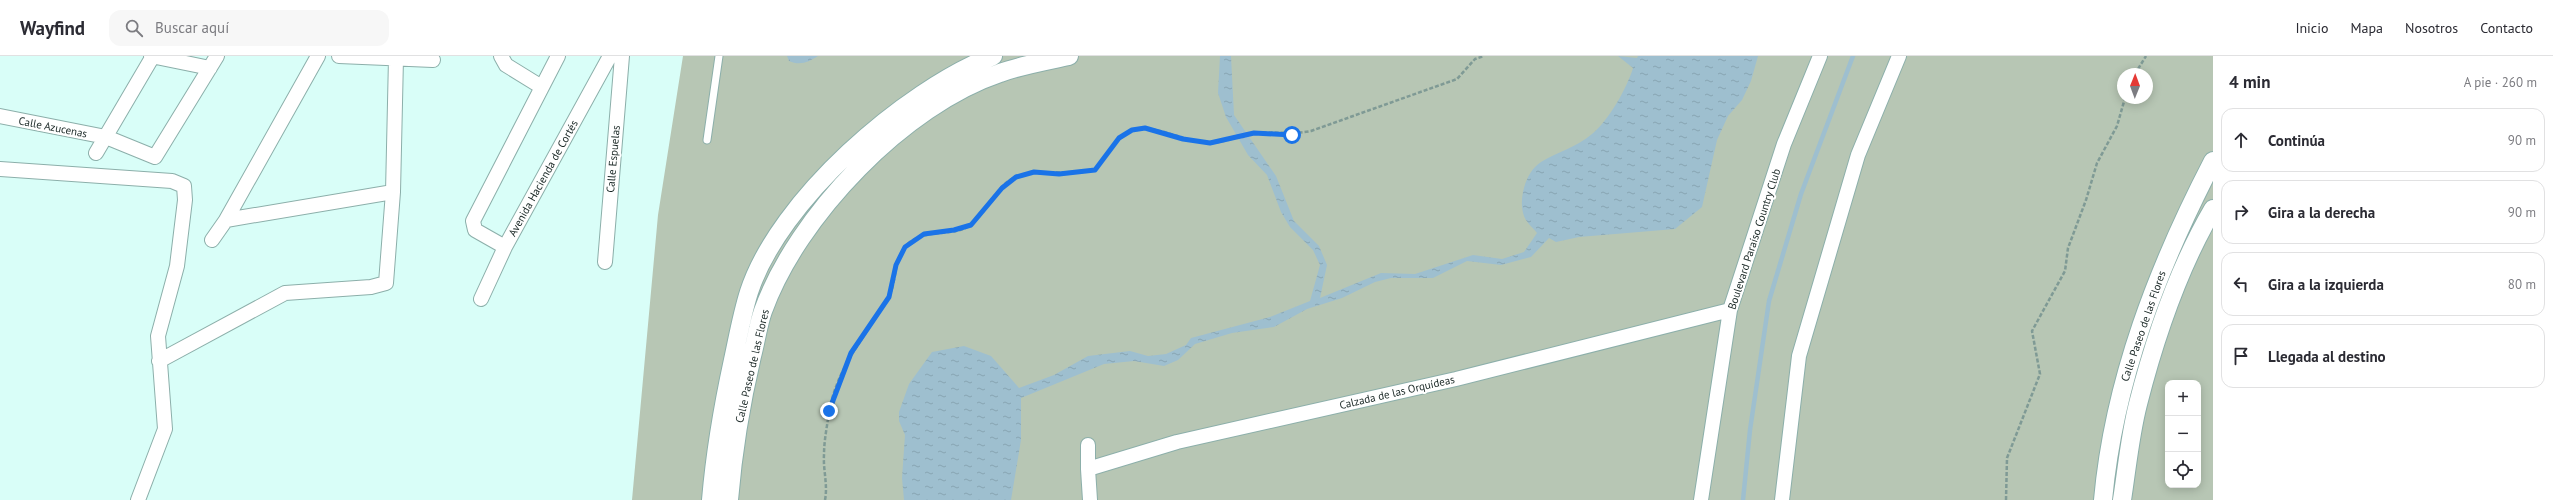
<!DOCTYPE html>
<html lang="es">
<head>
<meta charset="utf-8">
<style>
  :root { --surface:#fff; --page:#f7f7f7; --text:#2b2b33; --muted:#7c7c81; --line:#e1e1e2 }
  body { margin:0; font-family:"PT Sans",sans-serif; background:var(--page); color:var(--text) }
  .controls { position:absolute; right:12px; bottom:12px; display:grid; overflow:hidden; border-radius:8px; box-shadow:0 2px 10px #0003 }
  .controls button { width:36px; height:36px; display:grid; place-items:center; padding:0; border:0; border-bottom:1px solid var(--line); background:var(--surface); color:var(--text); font:20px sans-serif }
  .compass { position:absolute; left:2117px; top:12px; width:36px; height:36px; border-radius:50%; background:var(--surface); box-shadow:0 2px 10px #0003; rotate:1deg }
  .stop { position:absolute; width:12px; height:12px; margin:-9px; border:3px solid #1a73e8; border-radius:50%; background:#fff }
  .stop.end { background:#1a73e8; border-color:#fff; box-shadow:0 1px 4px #0008 }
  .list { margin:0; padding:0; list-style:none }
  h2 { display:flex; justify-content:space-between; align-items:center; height:52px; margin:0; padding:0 16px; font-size:17px }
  h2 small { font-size:13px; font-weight:400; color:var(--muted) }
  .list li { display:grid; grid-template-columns:26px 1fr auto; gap:12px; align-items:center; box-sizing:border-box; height:64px; margin:0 8px 8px; padding:0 8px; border:1px solid var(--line); border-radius:12px }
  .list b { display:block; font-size:15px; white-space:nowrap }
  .list em { font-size:13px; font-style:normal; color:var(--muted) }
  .icon { flex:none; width:22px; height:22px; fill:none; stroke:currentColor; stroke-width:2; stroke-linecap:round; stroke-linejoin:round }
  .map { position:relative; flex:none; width:2213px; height:444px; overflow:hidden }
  header { display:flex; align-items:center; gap:24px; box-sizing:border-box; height:56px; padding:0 20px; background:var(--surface); border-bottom:1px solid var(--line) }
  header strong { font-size:19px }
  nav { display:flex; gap:22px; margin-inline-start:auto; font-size:14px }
  .search { width:280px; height:36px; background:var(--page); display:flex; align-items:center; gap:10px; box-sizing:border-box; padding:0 14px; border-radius:12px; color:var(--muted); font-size:15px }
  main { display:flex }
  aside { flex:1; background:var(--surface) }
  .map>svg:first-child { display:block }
</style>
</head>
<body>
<header>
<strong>Wayfind</strong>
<div class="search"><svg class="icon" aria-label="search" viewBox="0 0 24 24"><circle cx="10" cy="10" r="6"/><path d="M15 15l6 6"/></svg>Buscar aquí</div>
<nav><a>Inicio</a><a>Mapa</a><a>Nosotros</a><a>Contacto</a></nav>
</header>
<main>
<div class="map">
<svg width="2213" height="444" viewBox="0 0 2213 444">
  <defs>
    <pattern id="water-ripples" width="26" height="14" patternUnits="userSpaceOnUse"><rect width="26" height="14" fill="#9ebfcf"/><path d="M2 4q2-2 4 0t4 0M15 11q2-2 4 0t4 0" fill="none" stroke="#87a4b2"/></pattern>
  </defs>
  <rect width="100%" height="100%" fill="#d9fef8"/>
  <path fill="#b7c6b4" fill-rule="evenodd" d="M683,0H2213V444H632L658,159ZM2123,18H2147V42H2123ZM2168,327H2198V429H2168Z"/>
  <path fill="url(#water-ripples)" d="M787,0H818C809,6 800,10 789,5Z
    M1220,0H1231L1234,59L1276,120L1294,165L1319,190L1327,209L1320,242L1381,217L1415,218L1473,199L1502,203L1524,196L1537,177C1533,172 1526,166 1524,160C1518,144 1525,116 1541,106C1557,96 1577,91 1592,78C1609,64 1627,32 1633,12L1618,0L1637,2L1638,0H1758L1751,25L1742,44L1728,60L1717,84L1702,151L1675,173L1579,181L1556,186L1549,182L1531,201L1501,209L1467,205L1433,222H1391L1375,226L1342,242L1307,253L1274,271L1232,277L1195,288L1178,304L1164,310L1134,305L1104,308L1021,342V384L1011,444H904L902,422L905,379L899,365V356L909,328L932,296L964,290L991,300L1019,332L1054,319L1088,300L1130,295L1148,300L1166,298L1186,289L1191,282L1270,261L1310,245L1320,209L1313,194L1290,171L1281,156L1267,119L1248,99L1226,61L1218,37Z"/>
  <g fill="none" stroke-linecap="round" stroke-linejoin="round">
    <path stroke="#9ebfcf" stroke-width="4.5" d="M1743,444L1750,374L1769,245L1801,138L1853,0"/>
    <defs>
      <path id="service" d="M707,84L719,0"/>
      <path id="minor" d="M151,0L210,12
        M339,0L433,4
        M501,0L506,9L540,30
        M0,60L106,81L155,101L217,0
        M96,97L153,0
        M0,113L172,125L184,130L185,144L177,210L158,280L165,373L138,444
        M226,164L393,136
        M212,184L226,164L318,0
        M505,191L475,174L473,165L558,0
        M605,206L622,0
        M481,243L505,191L610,0
        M159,305L285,237L371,231L386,227L393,136L396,2
        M1088,389V413L1177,386L1456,323L1730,254
        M1088,413L1090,444
        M1701,444L1730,254L1784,88L1820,0
        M1782,444L1799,300L1858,99L1899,0"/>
      <path id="tertiary" d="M711,444C715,397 723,350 733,304C738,281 742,258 749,236C779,144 904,35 993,0
        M729,444C733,395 741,347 752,300C756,285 758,269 763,255C797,160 904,49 1000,17C1022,9 1046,5 1069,0
        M2103,444C2114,324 2158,211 2213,105
        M2122,444C2127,412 2130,379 2138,348C2155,281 2178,213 2213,153"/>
    </defs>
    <use href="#service" stroke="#8cafaa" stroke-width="9"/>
    <use href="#minor" stroke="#8cafaa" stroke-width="16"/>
    <use href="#tertiary" stroke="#8cafaa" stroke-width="20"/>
    <path stroke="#7f9a95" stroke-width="2.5" stroke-dasharray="4 2" stroke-linecap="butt" d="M2135,18L2146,0
      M825,444C828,429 823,414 824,399C824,385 827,370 829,357C836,312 866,280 888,242C897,227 893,206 905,191C922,170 953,183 972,168C988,155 997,127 1018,120C1042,112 1069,120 1095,114C1106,101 1116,80 1133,74C1154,67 1186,87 1211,87C1225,86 1239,80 1253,77C1271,75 1290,79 1311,75L1457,23L1475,3L1484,0
      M2006,444L2007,402L2040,318L2032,275L2065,215L2068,192L2086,144L2097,107L2117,70L2125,42"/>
    <use href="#service" stroke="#fff" stroke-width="7"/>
    <use href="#minor" stroke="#fff" stroke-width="14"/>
    <use href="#tertiary" stroke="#fff" stroke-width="18"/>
  </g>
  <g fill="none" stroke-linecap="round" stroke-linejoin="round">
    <path stroke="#1a73e8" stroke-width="5" d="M829,355L851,297L889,241L896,209L905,191L924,178L954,174L971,169L1002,132L1016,121L1034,116L1059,118L1095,114L1119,82L1132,74L1145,72L1183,83L1210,87L1254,77L1292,79"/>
  </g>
  <g text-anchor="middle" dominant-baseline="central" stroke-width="4" stroke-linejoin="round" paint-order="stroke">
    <g font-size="11" fill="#182624" stroke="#fff">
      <text transform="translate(53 71) rotate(11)">Calle Azucenas</text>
      <text transform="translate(613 103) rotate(-85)">Calle Espuelas</text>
      <text transform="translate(543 122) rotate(-61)">Avenida Hacienda de Cortés</text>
      <text transform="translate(1754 183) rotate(-72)">Boulevard Paraíso Country Club</text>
      <text transform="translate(2143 270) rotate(-71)">Calle Paseo de las Flores</text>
      <text transform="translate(752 310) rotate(-77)">Calle Paseo de las Flores</text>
      <text transform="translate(1397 336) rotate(-13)">Calzada de las Orquídeas</text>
    </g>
  </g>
</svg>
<div class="controls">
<button>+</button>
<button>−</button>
<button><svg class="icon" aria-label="locate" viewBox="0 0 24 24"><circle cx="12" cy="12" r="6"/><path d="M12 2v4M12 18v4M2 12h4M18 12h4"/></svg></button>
</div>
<svg class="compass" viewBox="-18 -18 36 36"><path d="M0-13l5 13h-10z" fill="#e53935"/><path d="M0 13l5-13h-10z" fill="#7c7c81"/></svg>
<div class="stop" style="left:1292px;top:79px"></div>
<div class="stop end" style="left:829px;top:355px"></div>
</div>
<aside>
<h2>4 min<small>A pie · 260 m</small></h2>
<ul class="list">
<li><svg class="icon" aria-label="ahead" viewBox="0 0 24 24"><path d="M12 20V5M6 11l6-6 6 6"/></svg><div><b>Continúa</b></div><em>90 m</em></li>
<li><svg class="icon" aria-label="right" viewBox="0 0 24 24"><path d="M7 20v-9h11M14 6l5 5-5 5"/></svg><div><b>Gira a la derecha</b></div><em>90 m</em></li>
<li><svg class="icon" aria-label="left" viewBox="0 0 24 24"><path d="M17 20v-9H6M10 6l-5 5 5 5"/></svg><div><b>Gira a la izquierda</b></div><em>80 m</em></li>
<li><svg class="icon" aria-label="arrive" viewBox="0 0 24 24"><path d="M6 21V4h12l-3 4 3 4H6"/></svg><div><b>Llegada al destino</b></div></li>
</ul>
</aside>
</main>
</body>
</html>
